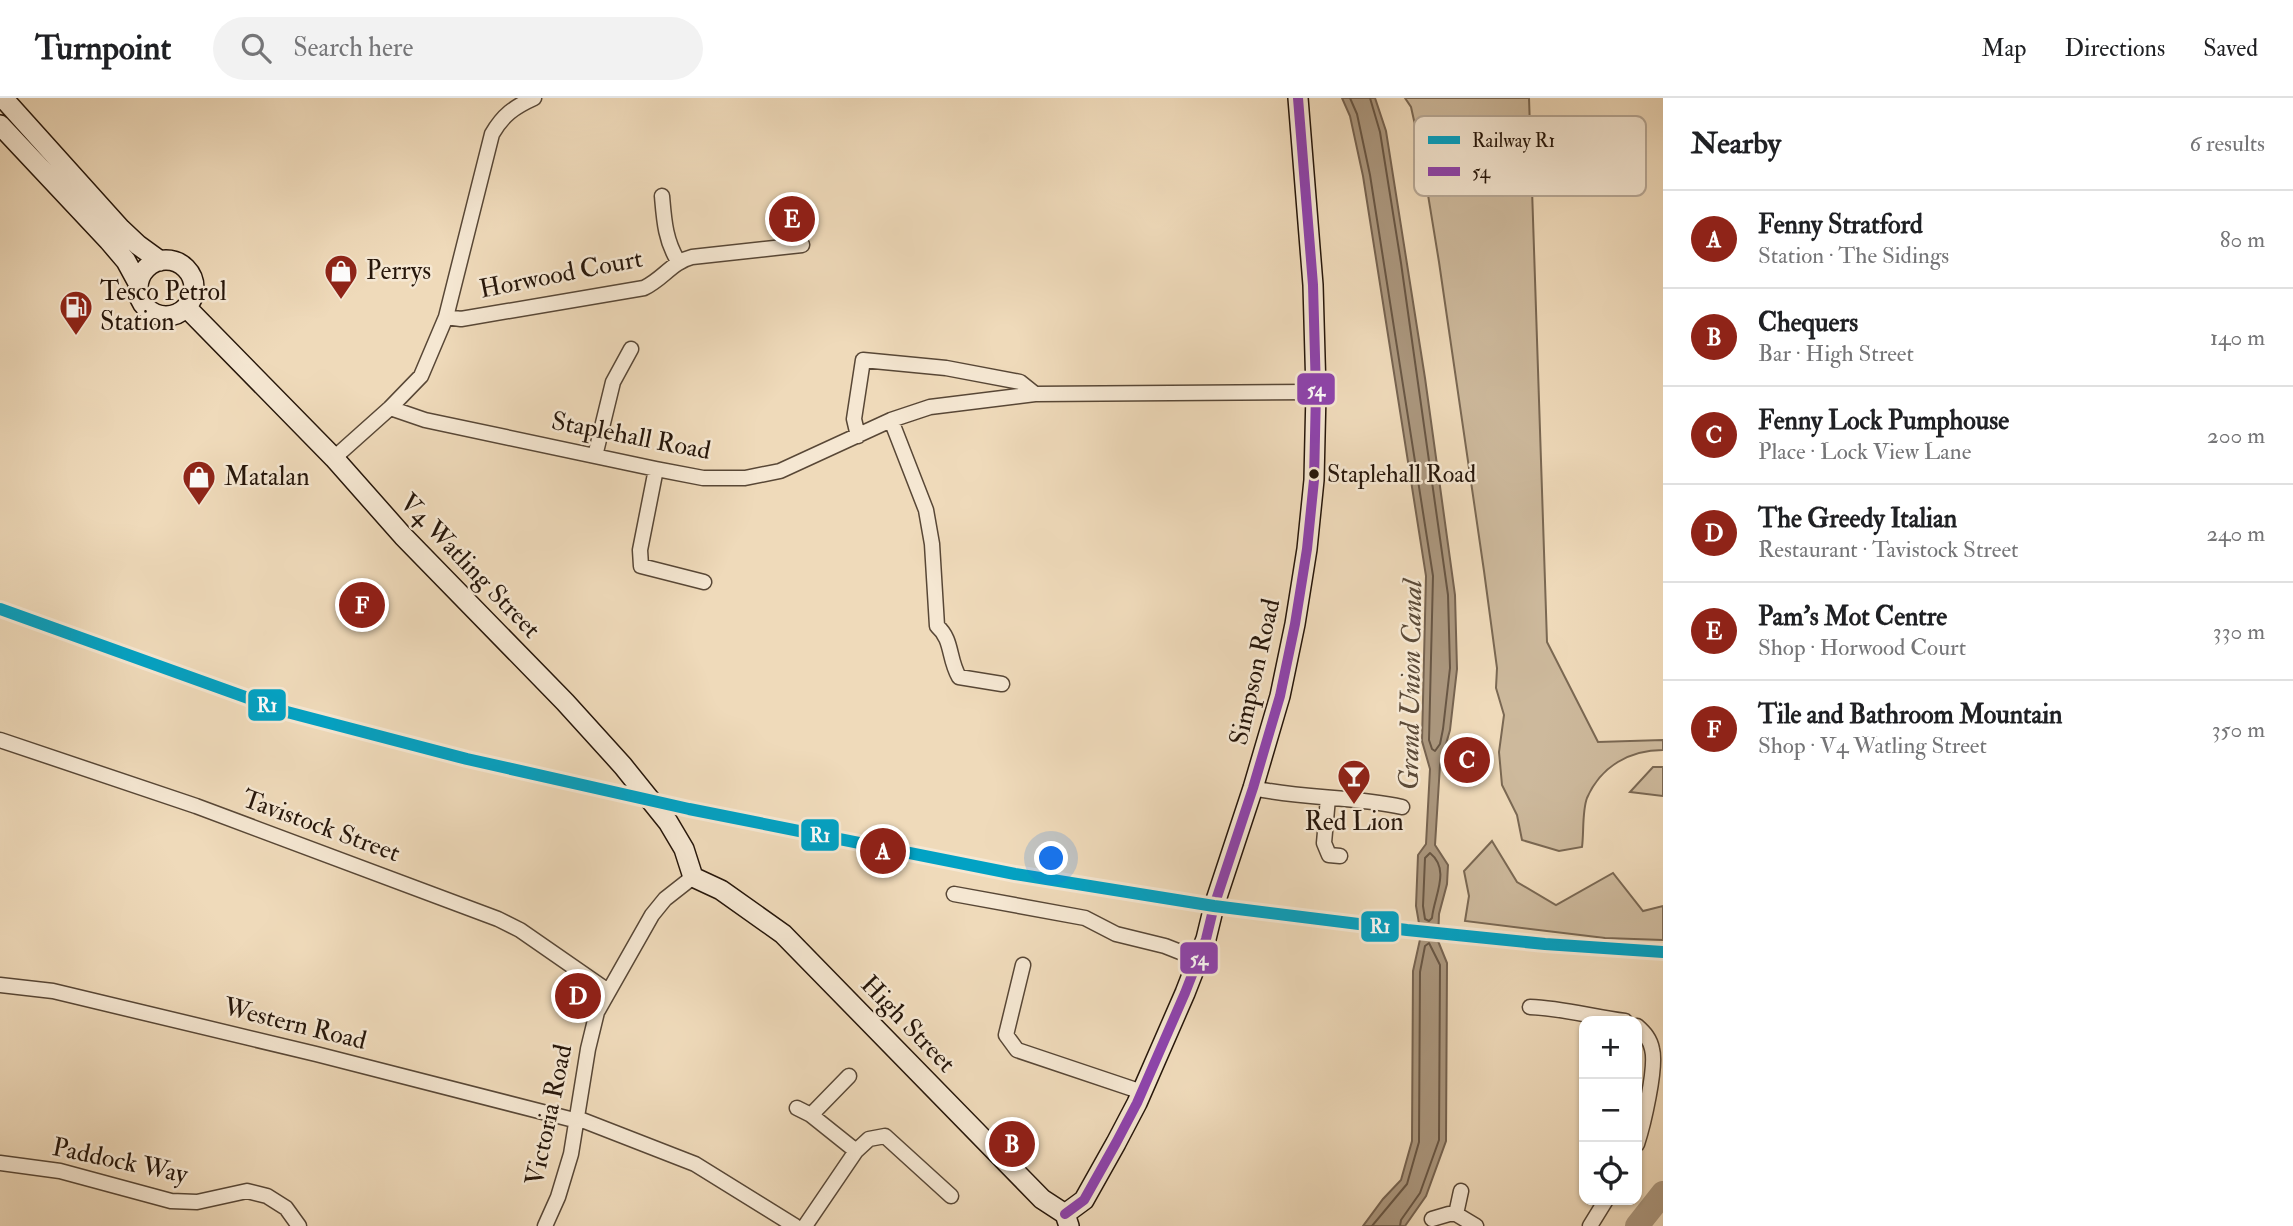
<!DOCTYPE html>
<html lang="en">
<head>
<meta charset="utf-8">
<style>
  :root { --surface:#fff; --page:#f2f2f2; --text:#202124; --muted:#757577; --line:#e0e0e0; --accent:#8f2418 }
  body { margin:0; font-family:"IM FELL Double Pica",serif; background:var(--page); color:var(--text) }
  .controls { position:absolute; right:21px; bottom:21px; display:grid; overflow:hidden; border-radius:14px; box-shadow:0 2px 5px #0004 }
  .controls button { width:63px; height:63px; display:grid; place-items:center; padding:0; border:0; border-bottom:2px solid var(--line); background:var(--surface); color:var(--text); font:35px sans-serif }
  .you { position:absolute; left:1052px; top:761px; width:24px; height:24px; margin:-18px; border:5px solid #fff; border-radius:50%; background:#1a73e8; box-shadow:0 0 0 10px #1a73e833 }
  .badge { display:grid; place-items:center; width:46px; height:46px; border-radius:50%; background:var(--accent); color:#fff; font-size:23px; font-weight:700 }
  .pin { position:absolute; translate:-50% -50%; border:4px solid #fff; box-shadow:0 2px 7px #0006 }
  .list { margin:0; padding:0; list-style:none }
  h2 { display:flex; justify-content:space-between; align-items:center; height:91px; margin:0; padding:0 28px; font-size:30px }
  h2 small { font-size:23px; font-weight:400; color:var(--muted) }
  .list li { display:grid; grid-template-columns:46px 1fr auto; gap:21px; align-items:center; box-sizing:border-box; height:98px; padding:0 28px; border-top:2px solid var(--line) }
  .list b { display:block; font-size:26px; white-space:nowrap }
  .list p { margin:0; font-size:23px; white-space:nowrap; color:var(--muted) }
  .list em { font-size:23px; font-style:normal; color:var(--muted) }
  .icon { flex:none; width:38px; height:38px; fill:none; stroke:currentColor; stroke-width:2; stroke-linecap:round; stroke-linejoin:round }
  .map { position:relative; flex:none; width:1663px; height:1128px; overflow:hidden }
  header { display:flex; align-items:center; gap:42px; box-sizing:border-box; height:98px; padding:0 35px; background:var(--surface); border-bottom:2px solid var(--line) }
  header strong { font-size:33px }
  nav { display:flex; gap:38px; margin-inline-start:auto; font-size:24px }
  .search { width:490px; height:63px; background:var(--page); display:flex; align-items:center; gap:18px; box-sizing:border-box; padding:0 24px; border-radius:38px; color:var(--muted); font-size:26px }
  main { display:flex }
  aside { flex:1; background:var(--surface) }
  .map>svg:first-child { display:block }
</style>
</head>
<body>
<header>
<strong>Turnpoint</strong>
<div class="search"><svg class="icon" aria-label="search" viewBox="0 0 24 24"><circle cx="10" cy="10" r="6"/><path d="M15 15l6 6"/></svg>Search here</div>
<nav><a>Map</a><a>Directions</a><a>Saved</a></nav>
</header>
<main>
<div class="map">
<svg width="1663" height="1128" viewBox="0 0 1663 1128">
  <rect width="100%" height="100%" fill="#efdaba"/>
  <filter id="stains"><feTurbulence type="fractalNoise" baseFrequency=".00286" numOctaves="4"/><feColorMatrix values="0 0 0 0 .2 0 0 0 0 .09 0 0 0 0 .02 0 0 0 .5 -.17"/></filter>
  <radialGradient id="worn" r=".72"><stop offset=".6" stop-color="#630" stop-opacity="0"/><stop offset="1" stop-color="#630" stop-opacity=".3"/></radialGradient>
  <path fill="#cdb99c" stroke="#7a6853" stroke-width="2" d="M1405,0H1529L1547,544L1598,644L1663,642V652C1630,652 1601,668 1587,700C1582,713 1584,735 1582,749L1559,753L1522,742L1517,717L1502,687L1499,654L1504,617L1496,590L1497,570L1484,473L1439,164L1421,54L1411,9Z
    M1653,669H1663V698L1630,694Z
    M1492,743L1517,784L1556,807L1613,775L1643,813L1663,808V842L1605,840L1465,823L1469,798L1464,773Z"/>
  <path fill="#ab977e" stroke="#766350" stroke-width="2" d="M1342,0H1375L1386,33L1425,280L1455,497L1457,571L1450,632L1440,667L1435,747L1448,767L1447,786L1439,816L1438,843L1447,865L1446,1043L1426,1098L1405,1128H1363L1383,1101L1401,1082L1412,1043L1413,873L1421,837L1416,808L1418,757L1426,746L1430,671L1422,643L1426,478L1363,78L1350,18Z"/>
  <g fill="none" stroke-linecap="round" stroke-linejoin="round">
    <path stroke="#685644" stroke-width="2" d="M1350,0L1357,16L1370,77L1433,478L1429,642L1432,651L1435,653L1440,646L1443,631L1450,570L1448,497L1401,165L1380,34L1370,0
      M1430,755C1451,772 1434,798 1432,820L1429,823L1425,821L1423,808L1425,760Z
      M1372,1128L1407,1086L1419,1044L1420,874L1425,848L1429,845L1440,867L1439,1042L1420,1095L1401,1122L1400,1128"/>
    <path stroke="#ab977e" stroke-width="24" d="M1637,1128L1663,1095"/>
    <defs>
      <path id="street" d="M662,98C664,121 665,142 678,163
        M446,219L461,221L644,190C663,181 672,164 692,159L802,147
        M390,310L425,322L656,371L703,380H745L780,373L891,322L930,309L1035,296L1316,294
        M891,322L926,412L932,446L937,528C953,542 948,560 959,579L1002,586
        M858,338L854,321L863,262L946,270L1020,284L1035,296
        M595,358L613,284L631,251
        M334,360L390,310L421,278L446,219L492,36C503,17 514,9 534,0
        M656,371L640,452L641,468L704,484
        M0,642L196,708L498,821L520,832L608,893
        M1253,690C1302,701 1353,698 1402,709
        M1328,700L1324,745L1329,757L1340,758
        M954,796L1085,820L1116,836L1165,848L1198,861
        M1023,867L1006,937L1017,952L1142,994
        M0,887L53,893L316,956L570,1021L582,1022L695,1066L795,1128
        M1530,909C1562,910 1593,919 1625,923
        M1637,928C1645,935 1650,941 1652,951C1657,969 1643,1028 1637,1046
        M797,1010L811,1017L856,1053L869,1041L885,1038L951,1098
        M811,1017L849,978
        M0,1065L60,1073L171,1103L197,1104L247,1093L267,1098L286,1110L299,1128
        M1456,1116L1476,1128
        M1432,1121L1449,1116H1456L1461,1093
        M545,1128L558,1099L571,1056L588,951L597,914L652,817L665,801L693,779
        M805,1128L856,1053
        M1590,1128L1606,1102"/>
      <path id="secondary" d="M3,0L121,131L138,147L160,163
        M0,27L109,143L126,163L138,185
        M138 190a28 28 0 1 1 56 0a28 28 0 1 1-56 0Z
        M186,209L334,360L403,438L565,604L623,668L668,724L684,751L693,779L721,792L783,836L1042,1101L1065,1116L1069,1128
        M1065,1116L1084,1102L1116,1045L1137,1005L1185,895L1206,841L1214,808L1253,690L1280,598L1295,526L1307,451L1314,382L1316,294L1313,187L1298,0"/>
    </defs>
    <use href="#street" stroke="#584736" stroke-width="17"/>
    <use href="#secondary" stroke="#26160a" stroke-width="22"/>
    <use href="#street" stroke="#f5e7d2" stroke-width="14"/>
    <use href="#secondary" stroke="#f5e7d2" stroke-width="19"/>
    <defs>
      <path id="rail" d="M0,511L287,614L467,661"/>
    </defs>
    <use href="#rail" stroke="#26160a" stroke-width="7"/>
    <use href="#rail" stroke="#f5e7d2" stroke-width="4.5" stroke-dasharray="13" stroke-linecap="butt"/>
    <defs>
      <path id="bus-1" d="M1065,1116L1084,1102L1116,1045L1137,1005L1185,895L1206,841L1214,808L1253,690L1280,598L1295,526L1307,451L1314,382L1316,294L1313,187L1298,0"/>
    </defs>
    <use href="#bus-1" stroke="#f5e7d2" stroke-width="16"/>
    <use href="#bus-1" stroke="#8e44ad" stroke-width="10"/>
    <defs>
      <path id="rail-1" d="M0,511L287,614L467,661L689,711L1015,776L1214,808L1407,832L1545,846L1663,854"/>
    </defs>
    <use href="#rail-1" stroke="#f5e7d2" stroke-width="18"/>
    <use href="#rail-1" stroke="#02a2c4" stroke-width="12"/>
  </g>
  <defs>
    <symbol id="shop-pin" viewBox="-11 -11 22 30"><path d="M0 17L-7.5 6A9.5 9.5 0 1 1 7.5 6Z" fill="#8f2418" stroke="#f5e7d2"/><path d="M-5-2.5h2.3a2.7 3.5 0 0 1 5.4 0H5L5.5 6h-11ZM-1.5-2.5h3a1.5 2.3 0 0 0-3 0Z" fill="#fff"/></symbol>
    <symbol id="fuel-pin" viewBox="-11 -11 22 30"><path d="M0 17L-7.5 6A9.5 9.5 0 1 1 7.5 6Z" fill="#8f2418" stroke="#f5e7d2"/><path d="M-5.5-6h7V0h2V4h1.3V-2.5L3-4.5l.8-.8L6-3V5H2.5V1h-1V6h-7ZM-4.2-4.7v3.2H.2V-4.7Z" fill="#fff"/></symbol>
    <symbol id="bar-pin" viewBox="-11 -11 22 30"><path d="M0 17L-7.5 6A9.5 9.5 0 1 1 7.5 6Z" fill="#8f2418" stroke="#f5e7d2"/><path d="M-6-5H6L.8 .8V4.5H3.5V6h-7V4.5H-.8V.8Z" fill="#fff"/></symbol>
  </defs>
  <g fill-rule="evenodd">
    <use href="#shop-pin" x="322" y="154" width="38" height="52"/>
    <use href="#fuel-pin" x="57" y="190" width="38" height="52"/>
    <use href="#shop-pin" x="180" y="360" width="38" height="52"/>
    <use href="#bar-pin" x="1335" y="659" width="38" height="52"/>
  </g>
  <circle fill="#26160a" stroke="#f5e7d2" stroke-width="2.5" cx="1314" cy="376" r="6"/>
  <g text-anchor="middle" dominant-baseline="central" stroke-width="5" stroke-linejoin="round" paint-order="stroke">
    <g font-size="24" fill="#26160a" stroke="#f5e7d2" text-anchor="start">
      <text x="1327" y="376">Staplehall Road</text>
    </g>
    <g font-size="26" fill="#26160a" stroke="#f5e7d2" text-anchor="start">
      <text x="366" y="173">Perrys</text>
      <text x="100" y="194">Tesco Petrol<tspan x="100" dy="30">Station</tspan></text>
      <text x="224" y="379">Matalan</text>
      <text x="1354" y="724" text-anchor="middle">Red Lion</text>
    </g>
    <g font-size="26" fill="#26160a" stroke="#f5e7d2">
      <text transform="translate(561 176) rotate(-11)">Horwood Court</text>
      <text transform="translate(631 338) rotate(11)">Staplehall Road</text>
      <text transform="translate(470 468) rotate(46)">V4 Watling Street</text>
      <text transform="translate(1255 574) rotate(-77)">Simpson Road</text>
      <text transform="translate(321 728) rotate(20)">Tavistock Street</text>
      <text transform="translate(295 926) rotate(14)">Western Road</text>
      <text transform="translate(908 926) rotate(46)">High Street</text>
      <text transform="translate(549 1017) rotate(-78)">Victoria Road</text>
      <text transform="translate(120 1063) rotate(12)">Paddock Way</text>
    </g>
    <g font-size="28" font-style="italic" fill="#5b4a38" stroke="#f5e7d2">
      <text transform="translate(1411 587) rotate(-89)">Grand Union Canal</text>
    </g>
  </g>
  <rect x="1414" y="18" width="232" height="80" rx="10" fill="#f5e7d2" stroke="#b7a896" stroke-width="2"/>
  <rect x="1428" y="38" width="32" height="8" fill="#02a2c4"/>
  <rect x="1428" y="69" width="32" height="9" fill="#8e44ad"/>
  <g font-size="19" fill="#26160a">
    <text x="1472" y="49">Railway R1</text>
    <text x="1472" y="80">54</text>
  </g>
  <g stroke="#f5e7d2" stroke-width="2.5">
    <rect x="1296" y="274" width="40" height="34" rx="7" fill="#8e44ad"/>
    <rect x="247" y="590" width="40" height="34" rx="7" fill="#02a2c4"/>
    <rect x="800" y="720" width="40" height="34" rx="7" fill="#02a2c4"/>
    <rect x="1360" y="812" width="40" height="33" rx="7" fill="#02a2c4"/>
    <rect x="1179" y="843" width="40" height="34" rx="7" fill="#8e44ad"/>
  </g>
  <g font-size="19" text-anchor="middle" font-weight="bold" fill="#fff">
    <text x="1316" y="298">54</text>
    <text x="267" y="614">R1</text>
    <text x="820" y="744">R1</text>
    <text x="1380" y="835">R1</text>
    <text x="1199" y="867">54</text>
  </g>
  <rect width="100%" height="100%" filter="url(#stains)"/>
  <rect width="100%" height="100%" fill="url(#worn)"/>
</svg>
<div class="controls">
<button>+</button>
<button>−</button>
<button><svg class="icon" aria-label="locate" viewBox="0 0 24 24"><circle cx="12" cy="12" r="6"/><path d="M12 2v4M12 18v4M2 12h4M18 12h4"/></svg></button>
</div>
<div class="you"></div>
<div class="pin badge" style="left:883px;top:753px">A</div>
<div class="pin badge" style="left:1012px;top:1046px">B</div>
<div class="pin badge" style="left:1467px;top:662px">C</div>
<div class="pin badge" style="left:578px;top:898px">D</div>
<div class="pin badge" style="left:792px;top:121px">E</div>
<div class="pin badge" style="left:362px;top:507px">F</div>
</div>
<aside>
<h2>Nearby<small>6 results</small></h2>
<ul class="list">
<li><span class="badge">A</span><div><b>Fenny Stratford</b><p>Station · The Sidings</p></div><em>80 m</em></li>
<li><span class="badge">B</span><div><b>Chequers</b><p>Bar · High Street</p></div><em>140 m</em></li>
<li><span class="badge">C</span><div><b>Fenny Lock Pumphouse</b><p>Place · Lock View Lane</p></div><em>200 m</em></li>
<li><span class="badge">D</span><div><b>The Greedy Italian</b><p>Restaurant · Tavistock Street</p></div><em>240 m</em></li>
<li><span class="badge">E</span><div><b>Pam's Mot Centre</b><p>Shop · Horwood Court</p></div><em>330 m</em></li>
<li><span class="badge">F</span><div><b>Tile and Bathroom Mountain</b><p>Shop · V4 Watling Street</p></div><em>350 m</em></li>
</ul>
</aside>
</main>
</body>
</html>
